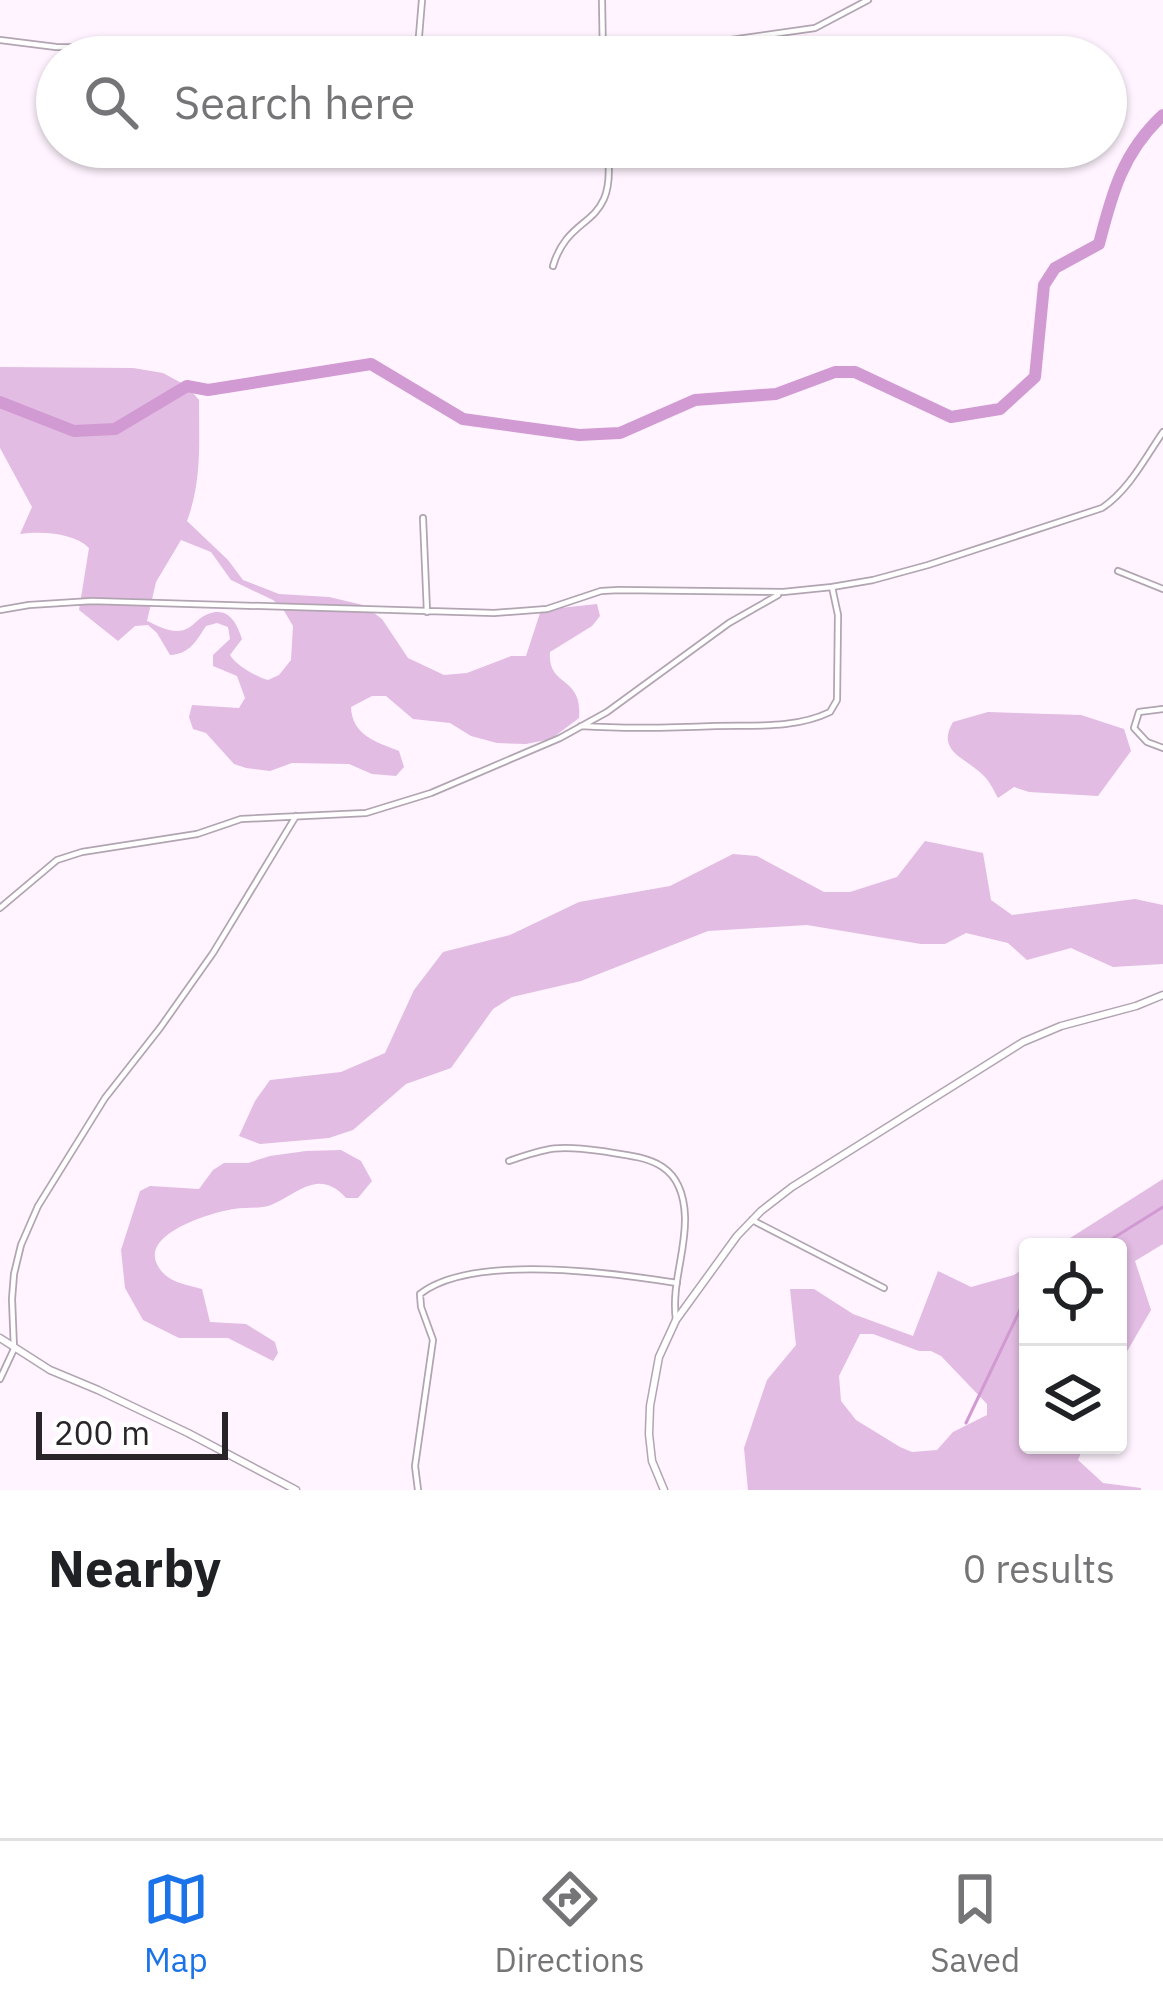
<!DOCTYPE html>
<html lang="en">
<head>
<meta charset="utf-8">
<style>
  :root { --surface:#fff; --page:#f2f2f2; --text:#202124; --muted:#757577; --line:#e0e0e0; --accent:#1a73e8 }
  body { margin:0; font-family:"IBM Plex Sans",sans-serif; background:var(--page); color:var(--text) }
  .controls { position:absolute; right:36px; bottom:36px; display:grid; overflow:hidden; border-radius:12px; box-shadow:0 3px 9px #0004 }
  .controls button { width:108px; height:108px; display:grid; place-items:center; padding:0; border:0; border-bottom:3px solid var(--line); background:var(--surface); color:var(--text); font:60px sans-serif }
  .scale { position:absolute; left:36px; bottom:30px; width:192px; box-sizing:border-box; padding-left:12px; border:6px solid #282428; border-top:0; font-size:33px; line-height:42px; white-space:nowrap; color:#282428; -webkit-text-stroke:9px #fff; paint-order:stroke }
  .list { margin:0; padding:0; list-style:none }
  h2 { display:flex; justify-content:space-between; align-items:center; height:156px; margin:0; padding:0 48px; font-size:51px }
  h2 small { font-size:39px; font-weight:400; color:var(--muted) }
  .icon { flex:none; width:66px; height:66px; fill:none; stroke:currentColor; stroke-width:2; stroke-linecap:round; stroke-linejoin:round }
  .map { position:relative; flex:none; width:1163px; height:1490px; overflow:hidden }
  .search { position:absolute; background:var(--surface); box-shadow:0 3px 9px #0004; left:36px; right:36px; top:36px; height:132px; display:flex; align-items:center; gap:30px; box-sizing:border-box; padding:0 42px; border-radius:66px; color:var(--muted); font-size:45px }
  .sheet { height:348px; background:var(--surface) }
  nav { display:flex; justify-content:space-around; align-items:center; box-sizing:border-box; height:168px; border-top:3px solid var(--line); background:var(--surface); font-size:33px; color:var(--muted) }
  nav a { display:grid; justify-items:center; gap:6px }
  nav .on { color:var(--accent) }
  .map>svg:first-child { display:block }
</style>
</head>
<body>
<div class="map">
<svg width="1163" height="1490" viewBox="0 0 1163 1490">
  <rect width="100%" height="100%" fill="#fff4ff"/>
  <path fill="#e2bce2" fill-rule="evenodd" d="M0,367L133,368L163,373L187,386L199,400C199,442 202,481 187,521L228,560L243,580L279,594L329,597L363,605L382,619L408,658L444,675L467,673L511,656H526L540,613L551,609L597,604L600,616L592,626L550,652C547,688 583,675 579,718L551,739L526,744L497,743L471,736L450,723L413,719L386,696H372L351,707C352,736 377,742 399,751L404,767L396,776L372,774L349,764L292,763L270,771L246,768L234,764L206,733L193,729L189,717L192,705L239,708L245,698L237,676L213,666V655L230,639L228,627L217,623L206,626C196,641 190,654 170,655L157,633L148,625L135,626L118,641L79,610L89,548C74,533 42,531 20,534L32,507L0,448ZM181,540L211,552L231,580L273,600L283,609L293,626L291,660L279,675L268,680C256,677 236,665 230,655L242,639C237,623 228,606 208,614C199,617 193,627 184,630C172,634 158,626 147,621L156,582Z
    M988,712L1081,715L1124,729L1131,751L1098,796L1029,792L1014,787L998,798C993,789 989,780 982,774C964,757 936,751 953,722Z
    M925,841L983,853L991,900L1012,915L1135,899L1163,905V964L1113,967L1071,948L1027,960L1008,943L966,933L945,944H921L807,925L708,931L581,981L512,997L493,1009L451,1068L406,1084L353,1130L329,1138L260,1144L239,1136L255,1101L270,1080L341,1072L385,1053L414,990L443,952L510,935L579,902L670,886L733,854L757,856L824,892H850L897,877Z
    M341,1150L361,1161L372,1181L358,1198H346C318,1167 297,1195 271,1205C260,1209 246,1207 234,1209C213,1212 145,1232 156,1262C164,1282 184,1284 202,1289L210,1322L246,1324L275,1342L278,1353L273,1361L228,1338H179L143,1320L125,1288L121,1250L140,1191L150,1186L199,1189L213,1170L224,1163H248L270,1156L306,1151Z
    M1163,1179V1244L1135,1261L1151,1310L1118,1367V1247H1056Z
    M1028,1265V1445H1084L1078,1460L1103,1483L1141,1488V1490H748L744,1448L767,1380L796,1345L790,1289H814L853,1314L913,1336L938,1271L971,1287L1014,1275ZM860,1334H873L919,1351H931L941,1356L987,1404V1415L953,1432L937,1450L912,1452L900,1447L856,1420L841,1401L839,1376Z"/>
  <g fill="none" stroke-linecap="round" stroke-linejoin="round">
    <path stroke="#d29ad2" stroke-width="3" d="M1099,1247L1163,1207
      M966,1423L1028,1293"/>
    <path stroke="#d29ad2" stroke-width="12" d="M0,402L74,431L115,429L187,386L208,390L371,364L463,419L579,435L620,433L695,400L776,394L835,372H855L951,417L1000,409L1035,377L1044,285L1055,268L1099,244C1112,193 1123,152 1163,115"/>
    <defs>
      <path id="minor" d="M602,0L603,57
        M0,40L56,47L224,48L341,55L431,56L602,48H674L815,28L868,0
        M413,56L419,36L422,0
        M553,266C570,208 619,232 607,147
        M423,518L427,612
        M1118,571L1163,589
        M0,610L29,605L92,601L494,613L547,609L601,591L619,590L783,592L832,587L873,580L928,565L1102,508C1129,490 1145,458 1163,432
        M1163,709L1139,712L1134,728L1147,742L1163,748
        M581,726C627,729 670,728 716,726C754,725 795,729 830,712L837,700L838,615L832,587
        M0,908L57,860L82,852L197,834L241,819L366,813L431,793L560,738L607,712L729,623L778,595
        M509,1161C549,1147 559,1145 601,1151C646,1158 683,1159 685,1217C686,1252 671,1285 676,1320
        M752,1220L884,1288
        M0,1379L14,1349L12,1299L14,1274L21,1245L38,1206L105,1098L160,1028L213,953L296,816
        M418,1490L415,1466L433,1340L421,1307L420,1294C472,1253 614,1273 677,1283"/>
      <path id="tertiary" d="M0,1338L50,1370L98,1390L188,1433L296,1490
        M664,1490L652,1461L649,1434L650,1406L659,1357L676,1320L737,1236L761,1211L792,1187L1023,1042L1061,1026L1136,1006L1163,995"/>
    </defs>
    <use href="#minor" stroke="#b2a5b2" stroke-width="8"/>
    <use href="#tertiary" stroke="#b2a5b2" stroke-width="9"/>
    <use href="#minor" stroke="#fff" stroke-width="4.5"/>
    <use href="#tertiary" stroke="#fff" stroke-width="6"/>
  </g>
</svg>
<div class="controls">
<button><svg class="icon" aria-label="locate" viewBox="0 0 24 24"><circle cx="12" cy="12" r="6"/><path d="M12 2v4M12 18v4M2 12h4M18 12h4"/></svg></button>
<button><svg class="icon" aria-label="layers" viewBox="0 0 24 24"><path d="M12 4l9 5-9 5-9-5zM3 14l9 5 9-5"/></svg></button>
</div>
<div class="scale">200 m</div>
<div class="search"><svg class="icon" aria-label="search" viewBox="0 0 24 24"><circle cx="10" cy="10" r="6"/><path d="M15 15l6 6"/></svg>Search here</div>
</div>
<section class="sheet">
<h2>Nearby<small>0 results</small></h2>
<ul class="list">
</ul>
</section>
<nav>
<a class="on"><svg class="icon" aria-label="map" viewBox="0 0 24 24"><path d="M3 6l6-2 6 2 6-2v14l-6 2-6-2-6 2zM9 4v14M15 6v14"/></svg>Map</a>
<a><svg class="icon" aria-label="directions" viewBox="0 0 24 24"><path d="M12 3l9 9-9 9-9-9zM9 14v-3h6M13 9l2 2-2 2"/></svg>Directions</a>
<a><svg class="icon" aria-label="saved" viewBox="0 0 24 24"><path d="M7 4h10v16l-5-4-5 4z"/></svg>Saved</a>
</nav>
</body>
</html>
